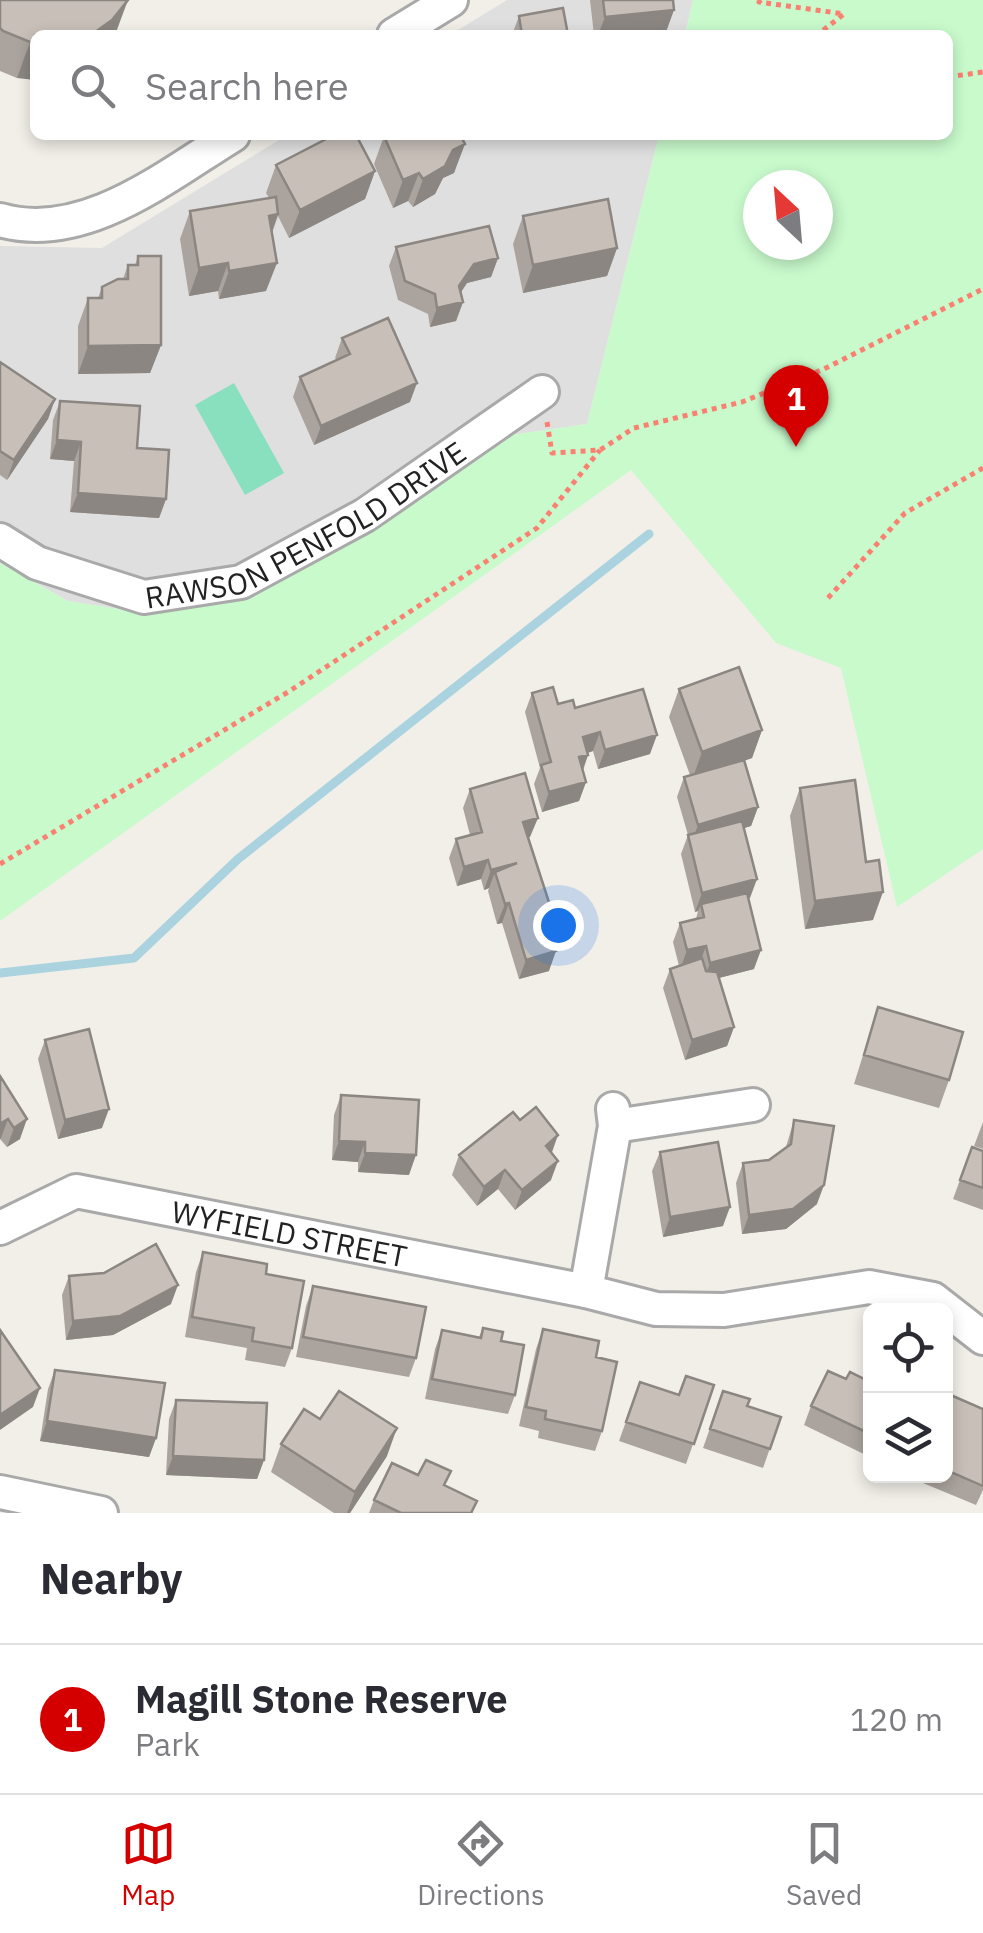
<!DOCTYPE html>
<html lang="en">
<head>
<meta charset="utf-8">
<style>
  :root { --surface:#fff; --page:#f2f2f3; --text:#2b2b33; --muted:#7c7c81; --line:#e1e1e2; --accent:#d40000 }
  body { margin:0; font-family:"IBM Plex Sans",sans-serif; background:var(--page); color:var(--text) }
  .controls { position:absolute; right:30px; bottom:30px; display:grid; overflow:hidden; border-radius:15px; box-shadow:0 5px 15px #0003 }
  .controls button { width:90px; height:90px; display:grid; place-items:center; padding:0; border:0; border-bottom:2px solid var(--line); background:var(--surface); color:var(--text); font:50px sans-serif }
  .compass { position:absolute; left:743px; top:170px; width:90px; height:90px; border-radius:50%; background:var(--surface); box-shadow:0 5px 15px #0003; rotate:334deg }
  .you { position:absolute; left:558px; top:925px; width:35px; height:35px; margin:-25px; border:8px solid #fff; border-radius:50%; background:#1a73e8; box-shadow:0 0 0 15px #1a73e833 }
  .badge { display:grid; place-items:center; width:65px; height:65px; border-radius:50%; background:var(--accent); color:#fff; font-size:32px; font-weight:700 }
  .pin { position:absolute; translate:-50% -82px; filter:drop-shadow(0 2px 5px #0008) }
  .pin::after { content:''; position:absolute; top:52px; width:35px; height:30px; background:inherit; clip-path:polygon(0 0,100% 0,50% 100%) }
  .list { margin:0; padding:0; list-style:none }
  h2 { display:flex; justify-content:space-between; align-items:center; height:130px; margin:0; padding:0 40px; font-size:42px }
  h2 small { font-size:32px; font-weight:400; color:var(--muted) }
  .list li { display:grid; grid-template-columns:65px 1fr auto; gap:30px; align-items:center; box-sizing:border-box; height:150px; padding:0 40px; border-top:2px solid var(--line) }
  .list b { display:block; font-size:38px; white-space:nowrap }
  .list p { margin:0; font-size:32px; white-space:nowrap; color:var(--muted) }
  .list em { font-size:32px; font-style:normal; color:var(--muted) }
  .icon { flex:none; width:55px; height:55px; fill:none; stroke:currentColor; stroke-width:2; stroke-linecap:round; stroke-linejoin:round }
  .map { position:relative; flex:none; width:983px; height:1513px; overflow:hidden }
  .search { position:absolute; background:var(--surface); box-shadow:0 5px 15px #0003; left:30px; right:30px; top:30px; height:110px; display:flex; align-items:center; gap:25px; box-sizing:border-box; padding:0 35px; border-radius:15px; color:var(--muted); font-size:38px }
  .sheet { height:280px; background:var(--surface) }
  nav { display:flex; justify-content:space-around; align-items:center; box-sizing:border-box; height:140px; border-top:2px solid var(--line); background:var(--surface); font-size:28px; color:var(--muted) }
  nav a { display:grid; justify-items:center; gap:5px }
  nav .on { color:var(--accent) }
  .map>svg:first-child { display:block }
</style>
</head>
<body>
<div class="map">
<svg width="983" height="1513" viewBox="0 0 983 1513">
  <rect width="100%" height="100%" fill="#f2efe9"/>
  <path fill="#e0dfdf" d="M507,0H693L685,35H450Z
    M287,135H659L587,424L504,436L244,592L191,609L137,612L68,601L0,563V246L102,248Z"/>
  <path fill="#c8facc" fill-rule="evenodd" d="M693,0H983V849L897,907L841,668L776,643L631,470L0,921V563L68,601L137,612L191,609L244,592L504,436L587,424L659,135H948V35H685ZM758,185H818V245H758Z"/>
  <path fill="#88e0be" d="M234,383L284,473L245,495L195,405Z"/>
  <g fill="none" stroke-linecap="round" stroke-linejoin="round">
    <path stroke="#aad3df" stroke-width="9" d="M0,973L134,958L238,859L649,534"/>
    <defs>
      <g id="minor">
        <path d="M394,35L451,0"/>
        <path d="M0,220C84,244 166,176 233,135"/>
        <path id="s1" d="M0,540L37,563L144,597L241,582L365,515L542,392"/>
        <path d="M615,1126L753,1105"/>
        <path id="s2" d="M0,1228L76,1191L586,1291L656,1309L724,1310L869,1287L933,1299L983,1338"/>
        <path d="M586,1291L615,1126L613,1109"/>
        <path d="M0,1492L101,1513"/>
      </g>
    </defs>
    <use href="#minor" stroke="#a9a9a9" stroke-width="38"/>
    <path stroke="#fa8072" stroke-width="5" stroke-dasharray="5 5" stroke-linecap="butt" d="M761,0L759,2L844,14L817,35
      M948,77L983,72
      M547,422L552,453L600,450L634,428L742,402L824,369L983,289
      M828,598L905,513L983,468
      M0,864L288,692L537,528L600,450"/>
    <use href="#minor" stroke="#fff" stroke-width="32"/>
  </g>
  <path fill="#aba49e" d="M0,0L117,33L17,78L0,71Z
    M590,0H673L665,35H594Z
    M519,16L568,35H512Z
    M387,135H466L454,173L443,178L435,194L413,207L408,201L393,208L374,164L384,136Z
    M276,165L375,171L365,199L289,238L278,216L272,233L266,291L219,299L218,291L189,296L180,239L190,211L269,198L266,193Z
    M523,216L617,248L607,276L523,293L513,244Z
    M396,247L498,258L491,277L467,283L461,292L463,302L456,321L430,327L428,314L398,300L389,266Z
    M138,256L161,345L150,373L78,374V326L88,298H98L102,287L123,279L128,265H135Z
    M342,338L410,402L314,445L293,397L300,377L337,360L335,358Z
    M0,362L55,399L48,419L7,480L0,475Z
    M60,401L137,448L166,499L159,518L70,512L74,461L50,459L53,420Z
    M679,689L762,730L752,758L745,760L758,807L751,826L744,828L754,969L719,978L734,1027L727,1046L685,1060L663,988L670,969L679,966L673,942L680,923L696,919L698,911L695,912L681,854L688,835L677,797L684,777L690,775L669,717Z
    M532,693L558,704L575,708L650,754L598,769L593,751L588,753V755L583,771L586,782L579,801L542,812L534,784L540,768L525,712Z
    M800,788L873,920L805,929L790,816Z
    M470,789L530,837L528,838L556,924L551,936L549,971L519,979L502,923L497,924L488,891L489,888L484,890L481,879L457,886L449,858L456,839L470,835L463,808Z
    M878,1007L949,1080L939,1108L854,1084Z
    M45,1040L102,1128L58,1139L38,1059Z
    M0,1076L20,1139L7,1147L0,1139Z
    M341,1095L409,1175L358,1172V1162L332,1160L334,1115Z
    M520,1120L552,1153L551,1180L515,1210L498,1189L477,1206L452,1175L459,1155Z
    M794,1120L817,1204L786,1229L742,1234L736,1183L743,1163L769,1160L786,1147Z
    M983,1122V1149L974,1146Z
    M972,1147L983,1151V1210L953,1199Z
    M660,1152L723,1226L663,1237L652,1171Z
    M203,1252L266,1274L292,1348L285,1367L245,1360L247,1348L185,1337L196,1272Z
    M69,1276L171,1304L113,1335L66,1340L62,1295Z
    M313,1286L416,1358L409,1377L296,1357L306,1306Z
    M483,1328L501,1341L515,1395L508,1414L425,1399L435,1349L442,1330L479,1337Z
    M543,1329L596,1357L602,1431L595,1451L538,1438L539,1431L519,1426L536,1349Z
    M55,1370L156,1438L149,1457L40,1441L48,1389Z
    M846,1379L870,1382V1457L804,1425L811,1406Z
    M640,1382L679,1395L714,1385L686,1464L619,1441Z
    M723,1391L747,1406L781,1417L763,1468L703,1448Z
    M946,1393L983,1409V1490L976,1505L906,1476H946Z
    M176,1400L264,1460L257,1479L166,1475L169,1419Z
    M320,1419L387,1456L350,1513H334L271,1472L281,1444Z
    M451,1471L445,1485L473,1513H369L374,1500L418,1475Z"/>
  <path fill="#8b8681" d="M128,0L115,35H91Z
    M674,10L665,35H598L605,17Z
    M30,42L35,43V80L17,78Z
    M456,135H466L462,146L465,144L454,173L443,178L435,194L413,207L423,179Z
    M375,171L365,199L289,238L300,210Z
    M419,173L408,201L393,208L403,180Z
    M278,214L268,243L269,216Z
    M617,248L607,276L523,293L533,265Z
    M498,258L491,277L467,283L453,304L463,302L456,321L430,327L437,308L459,286L474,264Z
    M228,263L218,291L189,296L199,268Z
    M277,263L266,291L219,299L229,271Z
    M161,345L150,373L78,374L88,346Z
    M417,383L410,402L314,445L321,426Z
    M55,399L48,419L7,480L14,460Z
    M57,440L81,442L74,461L50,459Z
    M78,493L166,499L159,518L70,512Z
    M762,730L752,758L692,780L702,752Z
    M600,732L593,751L576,756L583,737Z
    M657,735L650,754L598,769L605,750Z
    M588,755L581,774L579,757Z
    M586,782L579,801L542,812L549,792Z
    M758,807L751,826L691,844L698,825Z
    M538,818L530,837L516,841L523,822Z
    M488,860L481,879L457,886L464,867Z
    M517,863L495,872L489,888L484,890L491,870Z
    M757,879L750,898L702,910L701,904L698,911L695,912L702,893Z
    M883,892L873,920L805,929L815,901Z
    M509,903L502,923L497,924L505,904Z
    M706,946L699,965L680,970L687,950Z
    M761,950L754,969L703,982L710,963Z
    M556,951L549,971L519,979L526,960Z
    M734,1027L727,1046L685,1060L692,1040Z
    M109,1109L102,1128L58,1139L65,1120Z
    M8,1119L1,1138L0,1139V1124Z
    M27,1119L20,1139L7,1147L14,1128Z
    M558,1135L551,1155L546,1146Z
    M339,1141L365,1142L358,1162L332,1160Z
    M365,1153L416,1155L409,1175L358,1172Z
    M558,1161L551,1180L515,1210L522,1190Z
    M505,1170L498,1189L477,1206L484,1187Z
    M824,1185L817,1204L786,1229L742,1234L749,1215Z
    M730,1207L723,1226L663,1237L670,1217Z
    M178,1285L171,1304L113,1335L66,1340L73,1321Z
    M40,1388L33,1407L0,1430V1415Z
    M47,1421L156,1438L149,1457L40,1441Z
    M397,1428L387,1456L350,1513H347L355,1492Z
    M173,1456L264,1460L257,1479L166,1475Z"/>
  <path fill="#c7bfb8" stroke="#8b8681" stroke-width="2.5" d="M0,0H128L112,20L91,35H35V43L30,42L3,31L0,28Z
    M603,0H673L674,10L605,17Z
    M563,8L568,35H521H522L519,16Z
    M334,135H356L375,171L300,210L276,165Z
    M387,135H460L465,144L453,150L445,166L423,179L419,173L403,180L384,136Z
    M276,197L278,214L269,216L277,263L229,271L228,263L199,268L190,211Z
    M608,199L617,248L533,265L523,216Z
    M489,226L498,258L474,264L459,286L463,302L437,308L435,294L405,281L396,247Z
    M138,256H161V345L88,346V298H102V287L118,279H128V265H138Z
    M388,318L417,383L321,426L300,377L350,354L342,338Z
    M0,362L55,399L14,460L0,451Z
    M60,401L140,406L137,448L169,450L166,499L78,493L81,442L57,440Z
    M739,667L762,730L702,752L679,689Z
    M553,687L558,704L573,700L575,708L643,689L657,735L605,750L600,732L583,737L588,755L579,757L586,782L549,792L541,765L551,762L532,693Z
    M744,760L758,807L698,825L684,777Z
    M525,773L538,818L523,822L556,924L549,926L556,951L526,960L509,903L505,904L495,872L517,863L491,870L488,860L464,867L456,839L482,832L470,789Z
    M855,780L866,862L879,860L883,892L815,901L800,788Z
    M742,821L757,879L702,893L688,835Z
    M747,893L761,950L710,963L706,946L687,950L680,923L704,917L701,904Z
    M702,958L706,971L717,972L734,1027L692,1040L670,969Z
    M878,1007L963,1032L949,1080L864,1055Z
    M89,1029L109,1109L65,1120L45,1040Z
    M0,1076L27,1119L14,1128L8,1119L0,1124Z
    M341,1095L419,1100L416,1155L365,1153V1142L339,1141Z
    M536,1107L558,1135L546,1146L558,1161L522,1190L505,1170L484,1187L459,1155L513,1112L520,1120Z
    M794,1120L834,1126L824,1185L793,1209L749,1215L743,1163L769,1160L791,1144Z
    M718,1142L730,1207L670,1217L660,1152Z
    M972,1147L983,1151V1188L960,1180Z
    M156,1244L178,1285L120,1316L73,1321L69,1276L104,1273Z
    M203,1252L267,1264L266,1274L304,1281L292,1348L252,1341L254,1328L192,1317Z
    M313,1286L426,1307L416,1358L303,1337Z
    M483,1328L503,1332L501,1341L524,1345L515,1395L432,1379L442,1330L481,1338Z
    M543,1329L599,1341L596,1357L617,1362L602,1431L545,1419L546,1411L526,1407Z
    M0,1330L40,1388L0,1415Z
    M55,1370L165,1383L156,1438L47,1421Z
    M828,1371L846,1379L850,1372L870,1382V1434L811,1406Z
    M686,1376L714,1385L694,1444L626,1422L640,1382L679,1395Z
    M339,1391L397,1428L355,1492L281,1444L304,1409L320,1419Z
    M723,1391L750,1399L747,1406L781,1417L770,1449L710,1429Z
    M946,1393L983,1409V1486L946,1470Z
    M176,1400L267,1403L264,1460L173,1456Z
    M426,1460L451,1471L444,1485L477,1501L471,1513H401L374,1500L392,1463L418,1475Z"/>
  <g text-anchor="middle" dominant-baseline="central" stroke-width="8" stroke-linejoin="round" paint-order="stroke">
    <g font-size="30" fill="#222" stroke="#fff">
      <text stroke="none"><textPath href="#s1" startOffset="335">RAWSON PENFOLD DRIVE</textPath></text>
      <text stroke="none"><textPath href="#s2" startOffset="302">WYFIELD STREET</textPath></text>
    </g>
  </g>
</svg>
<div class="controls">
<button><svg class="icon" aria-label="locate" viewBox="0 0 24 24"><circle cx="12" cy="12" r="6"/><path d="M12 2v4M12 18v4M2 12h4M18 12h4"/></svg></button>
<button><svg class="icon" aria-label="layers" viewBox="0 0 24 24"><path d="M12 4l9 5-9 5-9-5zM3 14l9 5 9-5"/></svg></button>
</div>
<svg class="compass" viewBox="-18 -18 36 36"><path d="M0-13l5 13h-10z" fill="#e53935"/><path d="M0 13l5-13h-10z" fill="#7c7c81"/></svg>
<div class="you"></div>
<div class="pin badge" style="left:796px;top:447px">1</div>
<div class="search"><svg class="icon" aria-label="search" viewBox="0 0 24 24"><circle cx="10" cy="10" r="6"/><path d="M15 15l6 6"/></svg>Search here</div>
</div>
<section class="sheet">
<h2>Nearby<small></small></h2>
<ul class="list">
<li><span class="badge">1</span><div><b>Magill Stone Reserve</b><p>Park</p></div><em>120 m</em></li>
</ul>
</section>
<nav>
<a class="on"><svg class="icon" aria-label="map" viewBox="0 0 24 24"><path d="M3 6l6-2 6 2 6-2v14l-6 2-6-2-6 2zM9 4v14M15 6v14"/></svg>Map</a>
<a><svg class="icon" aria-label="directions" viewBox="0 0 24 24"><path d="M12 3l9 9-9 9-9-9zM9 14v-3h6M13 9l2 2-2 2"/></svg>Directions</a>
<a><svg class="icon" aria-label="saved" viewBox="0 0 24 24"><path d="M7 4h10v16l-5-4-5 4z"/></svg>Saved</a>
</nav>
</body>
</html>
